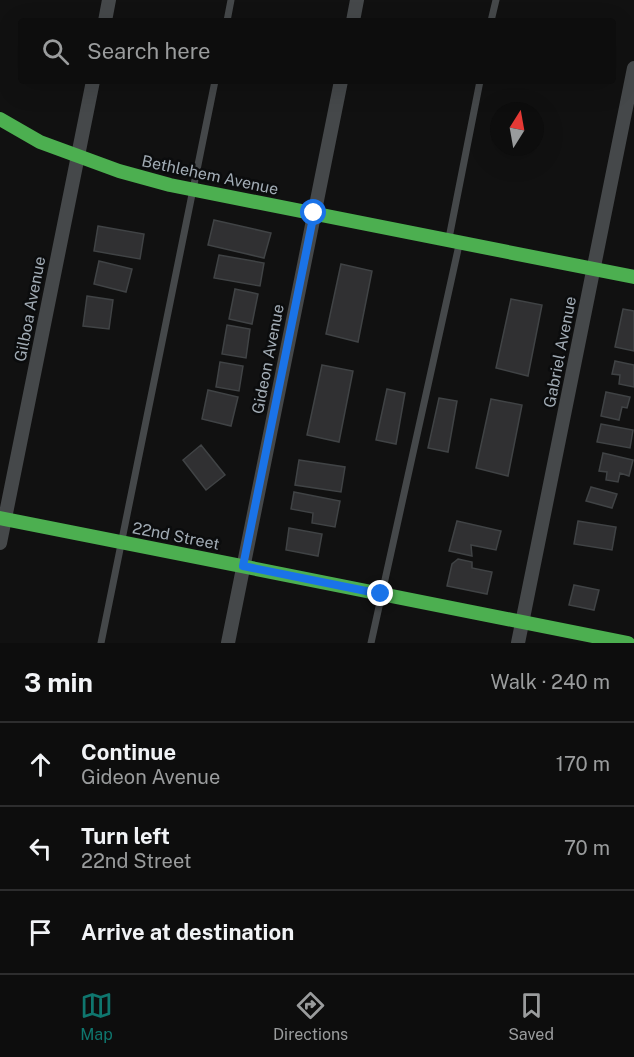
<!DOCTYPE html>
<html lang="en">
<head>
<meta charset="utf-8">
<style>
  :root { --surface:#0d0d0d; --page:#1b1b1b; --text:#f1f3f6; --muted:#9a9c9d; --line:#2d2d2e; --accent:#0f766e }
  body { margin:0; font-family:"Public Sans",sans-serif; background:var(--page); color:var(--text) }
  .compass { position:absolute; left:490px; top:102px; width:54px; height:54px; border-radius:50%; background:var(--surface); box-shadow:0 6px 24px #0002; rotate:11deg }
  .stop { position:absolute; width:18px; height:18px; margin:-14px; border:4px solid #1a73e8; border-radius:50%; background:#fff }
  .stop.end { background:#1a73e8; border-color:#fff; box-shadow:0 2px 6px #0008 }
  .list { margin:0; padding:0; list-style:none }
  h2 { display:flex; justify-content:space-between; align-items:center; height:78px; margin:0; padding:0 24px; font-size:26px }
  h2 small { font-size:20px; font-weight:400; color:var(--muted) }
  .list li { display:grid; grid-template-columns:39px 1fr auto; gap:18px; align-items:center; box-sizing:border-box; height:84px; padding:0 24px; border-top:2px solid var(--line) }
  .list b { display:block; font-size:22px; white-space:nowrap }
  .list p { margin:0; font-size:20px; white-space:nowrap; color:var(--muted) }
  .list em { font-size:20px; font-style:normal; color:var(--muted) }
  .icon { flex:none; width:33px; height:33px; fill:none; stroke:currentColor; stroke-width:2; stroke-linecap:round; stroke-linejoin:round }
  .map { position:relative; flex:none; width:634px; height:643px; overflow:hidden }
  .search { position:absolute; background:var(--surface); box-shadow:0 6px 24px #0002; left:18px; right:18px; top:18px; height:66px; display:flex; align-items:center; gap:15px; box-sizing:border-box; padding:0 21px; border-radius:6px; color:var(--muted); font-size:22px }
  .sheet { height:330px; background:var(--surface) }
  nav { display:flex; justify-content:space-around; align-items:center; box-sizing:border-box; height:84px; border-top:2px solid var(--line); background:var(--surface); font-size:16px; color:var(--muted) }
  nav a { display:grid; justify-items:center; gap:3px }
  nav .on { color:var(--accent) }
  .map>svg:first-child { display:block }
</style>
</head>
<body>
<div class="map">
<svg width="634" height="643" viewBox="0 0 634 643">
  <rect width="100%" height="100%" fill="#111"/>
  <path fill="#303032" stroke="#404345" stroke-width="1.5" d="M214,220L271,233L264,258L208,245Z
    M98,226L144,234L140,259L94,251Z
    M219,255L264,263L260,286L214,278Z
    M99,261L132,269L126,292L94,284Z
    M341,264L372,271L358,342L326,334Z
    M235,289L258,294L252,324L229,319Z
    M87,296L113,300L109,329L83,326Z
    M511,299L542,305L528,376L496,368Z
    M623,309L634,311V351L615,347Z
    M227,325L250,329L246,358L222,354Z
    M615,361L634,365V387L619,384L620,375L612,374Z
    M220,362L243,366L239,391L216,387Z
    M322,365L353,371L339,442L307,435Z
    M387,389L405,393L396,444L376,440Z
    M208,390L238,397L231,426L202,419Z
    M606,392L630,397L627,408L622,407L619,420L601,416Z
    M439,398L457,401L448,452L428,448Z
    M491,399L522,405L508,476L476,468Z
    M601,424L633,430L630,448L597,442Z
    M201,445L225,475L206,490L183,460Z
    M603,453L633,460L629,476L620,473L618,482L606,480L607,472L599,471Z
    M299,460L345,467L341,492L295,485Z
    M591,487L617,494L612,508L586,501Z
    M294,492L340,501L335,527L312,523L313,513L291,509Z
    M457,521L501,531L496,550L471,545L472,556L449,551Z
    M578,521L616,527L612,550L574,544Z
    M289,528L322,534L318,556L286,550Z
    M458,559L472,562V568L492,572L487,594L447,586L452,564Z
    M574,585L599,590L594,610L569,605Z"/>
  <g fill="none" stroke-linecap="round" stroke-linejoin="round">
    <path stroke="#45484a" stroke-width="7" d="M227,21L231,0
      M491,21L496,0
      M449,238L480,81
      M101,643L215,81
      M371,643L459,245"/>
    <path stroke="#45484a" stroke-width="14" d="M105,21L109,0
      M353,21L357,0
      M0,543L93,81
      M228,643L341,81
      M518,643L634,68"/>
    <path stroke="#4caf50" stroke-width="14" d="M0,119L40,142L119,171L170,185L634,277
      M0,518L628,643"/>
  </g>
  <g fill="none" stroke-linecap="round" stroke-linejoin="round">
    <path stroke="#1a73e8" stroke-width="8" d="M314,213L243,566L381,594"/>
  </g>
  <g text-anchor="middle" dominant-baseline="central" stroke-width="5" stroke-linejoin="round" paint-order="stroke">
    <g font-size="16" fill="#a1abb4" stroke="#0b0c0d">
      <text transform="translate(210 175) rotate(12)">Bethlehem Avenue</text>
      <text transform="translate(30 309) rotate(-79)">Gilboa Avenue</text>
      <text transform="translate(560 352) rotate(-79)">Gabriel Avenue</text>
      <text transform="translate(268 359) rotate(-79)">Gideon Avenue</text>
      <text transform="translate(176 536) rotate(11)">22nd Street</text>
    </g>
  </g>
</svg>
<svg class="compass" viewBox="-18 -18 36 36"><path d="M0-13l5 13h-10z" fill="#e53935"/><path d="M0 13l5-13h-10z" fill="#9a9c9d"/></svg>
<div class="stop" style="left:314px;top:213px"></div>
<div class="stop end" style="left:381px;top:594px"></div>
<div class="search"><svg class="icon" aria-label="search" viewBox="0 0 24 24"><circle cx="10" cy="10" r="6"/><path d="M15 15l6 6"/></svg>Search here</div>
</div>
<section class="sheet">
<h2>3 min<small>Walk · 240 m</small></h2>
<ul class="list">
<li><svg class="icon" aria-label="ahead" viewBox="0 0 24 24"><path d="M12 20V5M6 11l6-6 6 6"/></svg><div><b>Continue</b><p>Gideon Avenue</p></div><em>170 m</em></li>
<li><svg class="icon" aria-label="left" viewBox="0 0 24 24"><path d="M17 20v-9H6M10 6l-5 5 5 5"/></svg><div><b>Turn left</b><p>22nd Street</p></div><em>70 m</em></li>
<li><svg class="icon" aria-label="arrive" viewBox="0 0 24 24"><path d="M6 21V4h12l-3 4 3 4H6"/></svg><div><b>Arrive at destination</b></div></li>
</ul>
</section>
<nav>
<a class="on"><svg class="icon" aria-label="map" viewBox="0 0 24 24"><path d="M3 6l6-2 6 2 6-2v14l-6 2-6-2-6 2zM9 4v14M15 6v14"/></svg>Map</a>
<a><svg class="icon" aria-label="directions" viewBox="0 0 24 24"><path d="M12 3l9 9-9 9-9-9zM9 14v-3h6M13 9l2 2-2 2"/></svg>Directions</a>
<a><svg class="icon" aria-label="saved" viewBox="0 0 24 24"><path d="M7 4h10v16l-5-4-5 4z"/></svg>Saved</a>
</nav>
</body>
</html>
